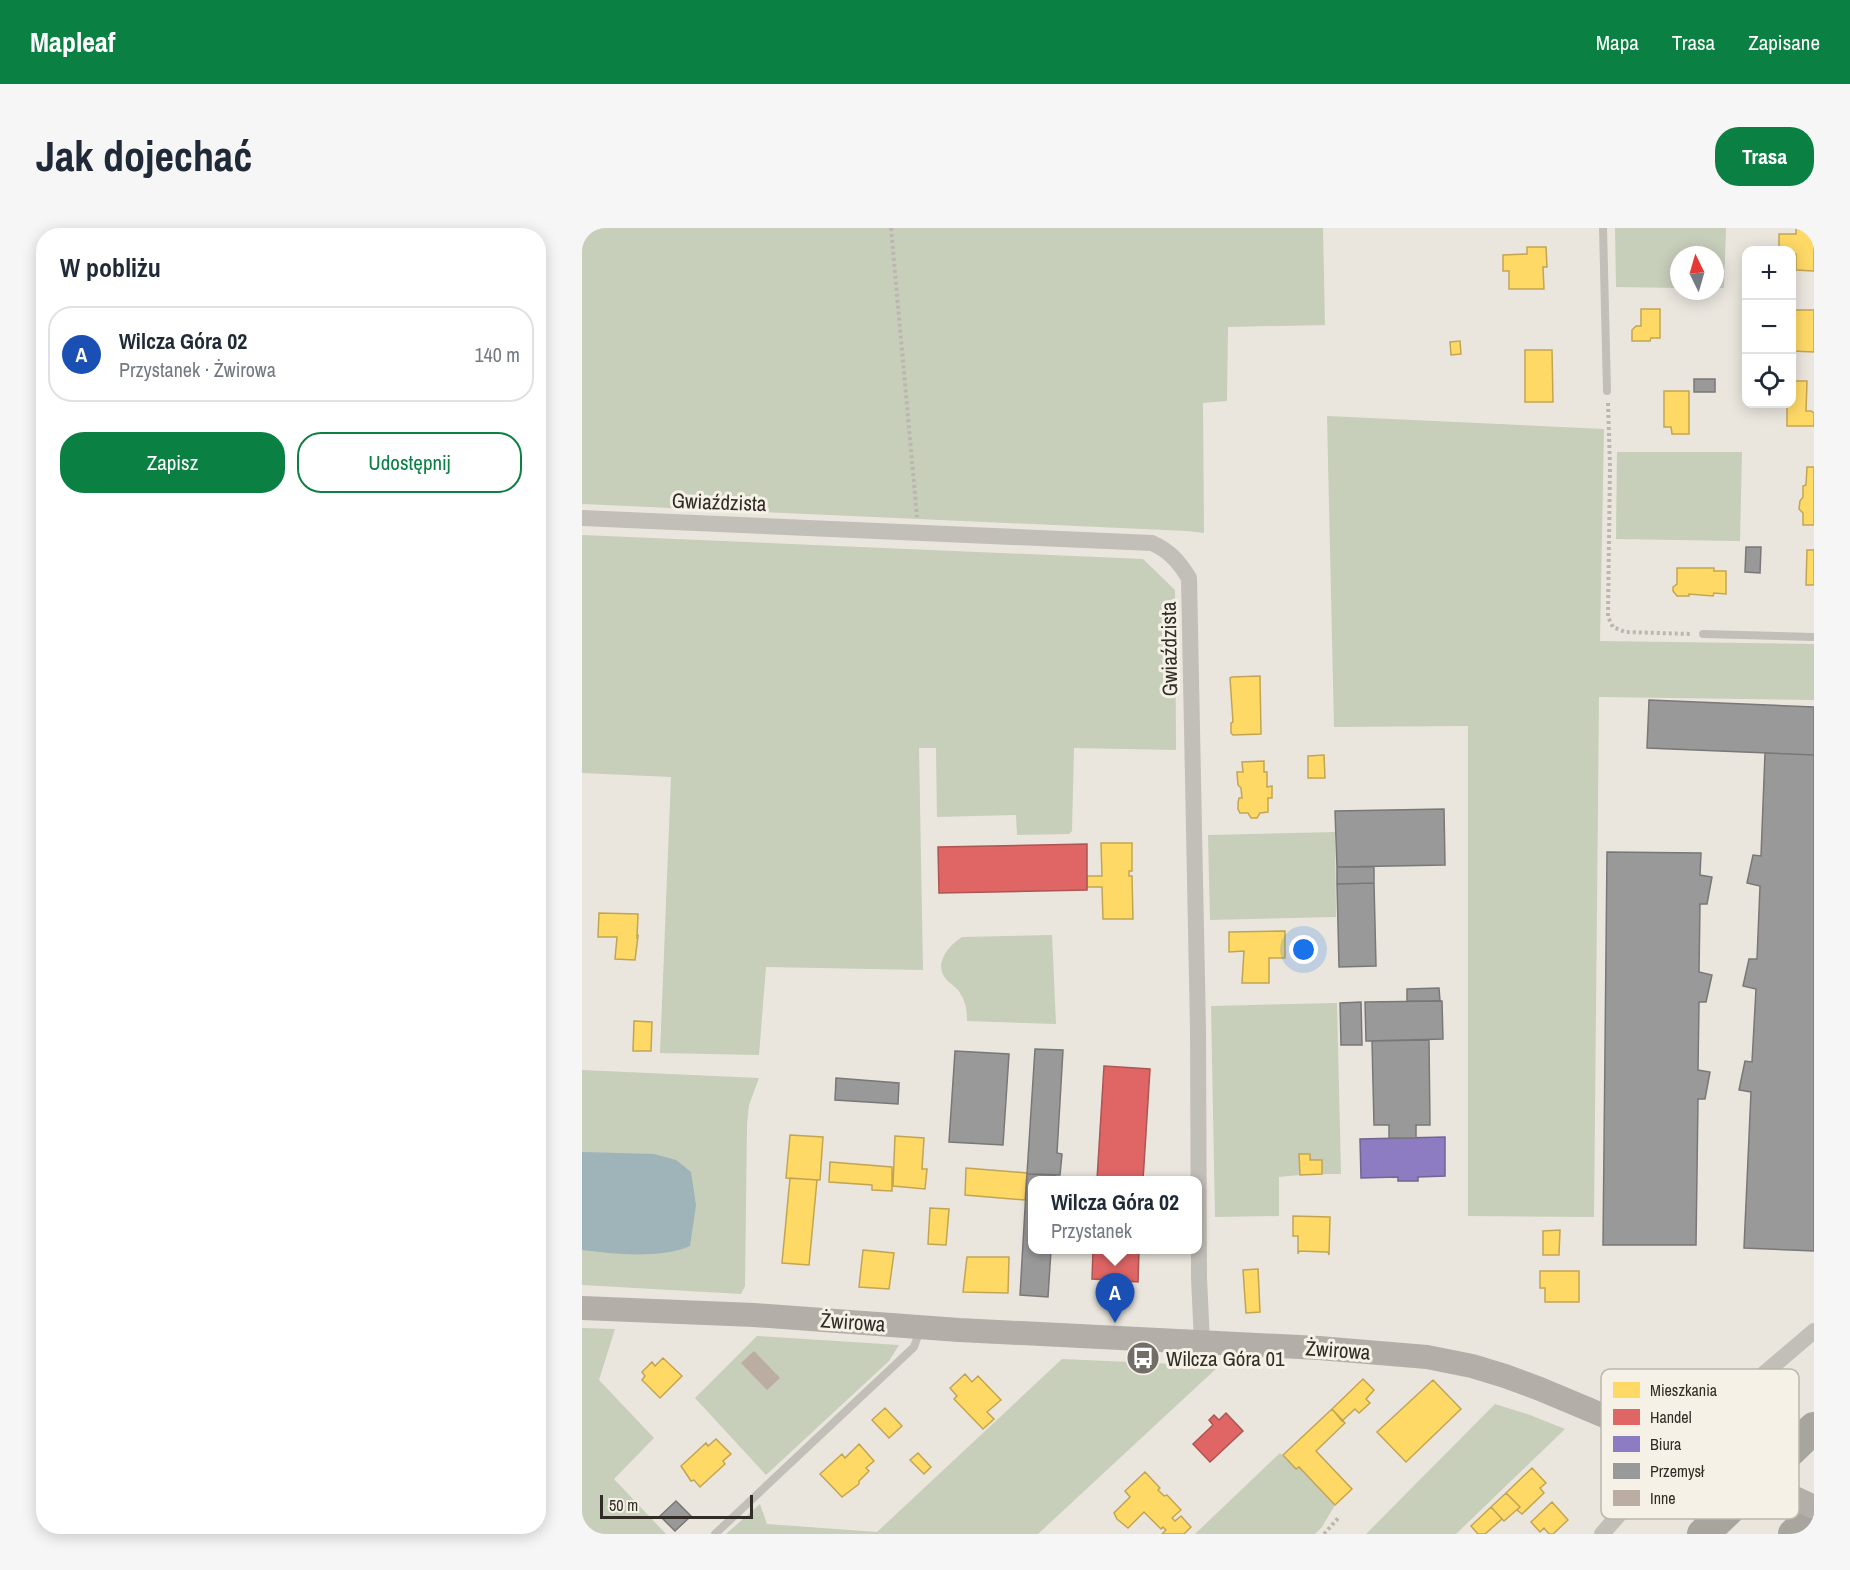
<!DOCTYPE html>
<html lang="pl">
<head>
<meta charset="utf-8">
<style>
  :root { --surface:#fff; --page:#f6f6f7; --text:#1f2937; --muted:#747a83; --line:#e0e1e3; --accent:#0b8043 }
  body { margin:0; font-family:"Archivo Narrow",sans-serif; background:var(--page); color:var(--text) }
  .controls { position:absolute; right:18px; top:18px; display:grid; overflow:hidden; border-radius:12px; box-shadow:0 3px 15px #0003 }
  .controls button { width:54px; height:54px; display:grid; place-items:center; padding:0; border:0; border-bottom:2px solid var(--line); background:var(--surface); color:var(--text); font:30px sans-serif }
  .compass { position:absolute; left:1088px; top:18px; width:54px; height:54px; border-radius:50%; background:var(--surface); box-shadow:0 3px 15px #0003; rotate:355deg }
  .scale { position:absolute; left:18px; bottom:15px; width:153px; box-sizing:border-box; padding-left:6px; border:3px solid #322c27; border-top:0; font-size:16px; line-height:21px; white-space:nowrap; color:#322c27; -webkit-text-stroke:4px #f6f1e6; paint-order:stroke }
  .you { position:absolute; left:722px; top:722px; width:21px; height:21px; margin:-15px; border:4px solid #fff; border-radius:50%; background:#1a73e8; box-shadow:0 0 0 9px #1a73e833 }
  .badge { display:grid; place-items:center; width:39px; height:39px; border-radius:50%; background:var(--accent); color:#fff; font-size:20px; font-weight:700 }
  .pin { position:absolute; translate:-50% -50px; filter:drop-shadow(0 2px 3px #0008) }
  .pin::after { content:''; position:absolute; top:32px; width:21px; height:18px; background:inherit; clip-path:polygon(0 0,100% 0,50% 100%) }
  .popup { position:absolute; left:446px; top:948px; width:174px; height:78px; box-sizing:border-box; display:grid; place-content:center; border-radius:12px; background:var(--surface); filter:drop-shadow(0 2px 4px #0005); font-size:20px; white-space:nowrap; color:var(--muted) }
  .popup b { font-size:22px; color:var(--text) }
  .popup::after { content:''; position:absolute; left:50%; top:100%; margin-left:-12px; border:12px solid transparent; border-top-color:var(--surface) }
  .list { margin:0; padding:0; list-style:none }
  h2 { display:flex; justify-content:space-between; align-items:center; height:78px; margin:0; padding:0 24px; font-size:26px }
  h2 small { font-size:20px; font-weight:400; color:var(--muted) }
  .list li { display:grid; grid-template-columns:39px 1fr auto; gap:18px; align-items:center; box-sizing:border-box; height:96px; margin:0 12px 12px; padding:0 12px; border:2px solid var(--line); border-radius:24px }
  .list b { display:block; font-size:22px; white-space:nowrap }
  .list p { margin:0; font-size:20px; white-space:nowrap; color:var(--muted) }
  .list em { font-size:20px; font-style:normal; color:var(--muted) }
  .actions { display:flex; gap:12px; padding:18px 24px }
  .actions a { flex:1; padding:14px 0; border:2px solid var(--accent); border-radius:24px; text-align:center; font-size:21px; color:var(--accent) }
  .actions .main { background:var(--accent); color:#fff }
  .icon { flex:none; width:33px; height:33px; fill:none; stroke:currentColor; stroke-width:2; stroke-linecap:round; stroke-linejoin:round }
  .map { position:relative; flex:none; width:1232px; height:1306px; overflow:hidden; border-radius:24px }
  header { display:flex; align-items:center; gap:36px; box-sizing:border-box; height:84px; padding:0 30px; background:var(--accent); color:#fff }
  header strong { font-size:28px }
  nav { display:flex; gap:33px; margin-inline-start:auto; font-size:21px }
  .intro { display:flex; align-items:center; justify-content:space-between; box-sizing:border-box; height:144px; padding:0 36px }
  h1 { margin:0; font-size:42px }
  .button { padding:15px 27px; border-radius:24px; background:var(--accent); color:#fff; font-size:21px; font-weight:700 }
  main { display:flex; gap:36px; padding:0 36px }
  aside { flex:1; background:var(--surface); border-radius:24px; box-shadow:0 3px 15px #0003 }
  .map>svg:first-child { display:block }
</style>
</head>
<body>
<header>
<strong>Mapleaf</strong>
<nav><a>Mapa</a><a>Trasa</a><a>Zapisane</a></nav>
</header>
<div class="intro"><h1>Jak dojechać</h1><a class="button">Trasa</a></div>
<main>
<aside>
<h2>W pobliżu<small></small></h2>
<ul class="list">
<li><span class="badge" style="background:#1a4fb4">A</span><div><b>Wilcza Góra 02</b><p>Przystanek · Żwirowa</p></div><em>140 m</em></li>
</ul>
<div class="actions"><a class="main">Zapisz</a><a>Udostępnij</a></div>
</aside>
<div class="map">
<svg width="1232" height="1306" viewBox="0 0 1232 1306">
  <rect width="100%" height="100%" fill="#eae6de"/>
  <path fill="#c7ceba" d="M0,0H741L743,97L646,99L645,173L621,175L622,305L605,303L0,276Z
    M1033,0H1144L1142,60H1133V27H1097V60L1034,59Z
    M745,188L1022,201L1018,413L1232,416V472L1017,469L1012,989L886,988V498L752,499Z
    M1035,224H1160L1158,313L1034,311Z
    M0,307L561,331L593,362L594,522L492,520L490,603L487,606L435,607L434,587L355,589L354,520H337L341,742L184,739L177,827L78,825L89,549L0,545Z
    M753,604L754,689L628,692L626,607Z
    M470,707L474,796L385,793C385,783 384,774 378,765C375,759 369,757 365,752C350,737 367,717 380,709Z
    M755,775L759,946H740V932H728L727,926H718V947L697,949V988L633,989L629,778Z
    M0,842L177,850L167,877L165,896L163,1058L159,1066L0,1057Z
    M0,1100L33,1101L17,1152L72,1210L32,1251L84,1306H0Z
    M175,1108L317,1117L307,1133L184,1247L113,1170Z
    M480,1131L637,1138L456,1306H144L178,1276L185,1296L295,1304Z
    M913,1176L948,1187L983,1201L874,1306H784Z
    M698,1225L714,1241L717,1239L753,1277L740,1299L733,1306H613Z"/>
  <path fill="#9eb4b8" d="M0,924L72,926L94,932L109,944L114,977L108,1018C78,1031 32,1026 0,1022Z"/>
  <path fill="#ffd966" stroke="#c2a553" stroke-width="1.5" d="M1214,0H1232V43L1214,42V26H1210V22H1197V6H1214Z
    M945,19H964L965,39H961L962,61H927V43H921V27L945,26Z
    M1059,81H1078V110H1069L1068,113H1050V102L1054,98H1059Z
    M1210,82H1232V124L1210,123Z
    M878,113L879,126L869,127L868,114Z
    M943,122H970L971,174H943Z
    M1210,153H1225L1224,183H1229L1232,185V198H1205V176H1210Z
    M1082,163H1107V206H1090L1089,199H1082Z
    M1225,239H1232V297H1221V285L1217,281L1218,273L1221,269V258L1224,257Z
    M1225,322H1232V357H1224Z
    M1095,340H1132V343H1144V366L1132,365L1131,368L1107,366V368H1095L1091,363V359L1095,356Z
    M678,448L679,506L651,507L649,505V495L651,494L648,450L650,449Z
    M742,527L743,550H726V528Z
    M682,533V544H685V559L690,558V570H686V584L678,585L675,590H669L666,585H658L656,581V575L657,570H660L659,560L656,557L655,544H661L660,534Z
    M519,615H550V643H547V648H550L551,691H521L520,659H505V648H520Z
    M17,685L56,686L55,709L56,708L53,732L33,731L35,709H16Z
    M703,703V730H687V755H660L662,723L647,724V704Z
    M52,793L70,794L69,823H51Z
    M208,907L241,909L238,952L204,950Z
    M313,908L342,910L340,941H345L343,961L311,958Z
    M717,926H728V932H740V946L718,947Z
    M248,934L310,939V963L290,962V957L247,954Z
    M384,940L445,945L443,972L383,967Z
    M208,950L235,952L227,1037L200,1035Z
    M348,980L367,981L364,1017L346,1016Z
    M711,988L748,989L747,1027L746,1024H744L717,1023L716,1026V1008H711Z
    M978,1002L977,1027H961V1003Z
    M281,1022L312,1025L307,1061L277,1059Z
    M385,1029H427L426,1065L381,1064Z
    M676,1041L678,1084L664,1085L661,1042Z
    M958,1043H997V1074H963V1060H958Z
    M81,1130L100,1148L78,1170L60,1152L63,1148L60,1144L70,1134L73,1138Z
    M383,1146L390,1154L396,1148L419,1172L405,1184L412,1191L401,1201L372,1171L375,1168L368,1160Z
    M781,1151L792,1162L784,1171L788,1175L777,1185L773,1181L760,1193L750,1181Z
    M851,1152L879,1181L824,1234L795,1204Z
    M303,1180L320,1198L307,1210L290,1192Z
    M750,1181L763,1195L734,1223L770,1261L753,1277L717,1239L714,1241L701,1227Z
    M134,1211L149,1226L141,1233L143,1236L118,1259L112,1252L109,1253L99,1238L124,1215L126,1218Z
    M277,1216L292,1233L284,1240L287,1243L277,1253V1256L260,1269L238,1246L260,1226L263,1230Z
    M336,1225L349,1239L342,1246L328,1232Z
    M950,1240L964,1255L958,1260L962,1265L940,1286L935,1282L938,1279L924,1265Z
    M563,1244L578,1260L576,1262L582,1268L585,1267L599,1282L590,1290L593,1293L599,1288L609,1299L602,1306H580L584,1302L581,1299L579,1301L562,1284L546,1300L535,1291L532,1285L548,1269L543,1263Z
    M924,1265L938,1279L922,1293L909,1279Z
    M970,1274L986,1292L971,1306H967L962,1300L958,1304L949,1294Z
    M909,1279L920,1291L903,1306H896L889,1298Z"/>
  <path fill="#e06666" stroke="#ac5553" stroke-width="1.5" d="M505,616V662L357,665L356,619Z
    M522,838L568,841L561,952H515Z
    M511,1022H557L556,1054L543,1053L542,1059L528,1058V1052L510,1051Z
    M644,1185L661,1203L628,1234L611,1216L631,1197L627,1192L632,1187L637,1192Z"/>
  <path fill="#8e7cc3" stroke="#726494" stroke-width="1.5" d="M863,909V948L836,949V953H816V949L779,950L778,911Z"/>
  <path fill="#999" stroke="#7a7877" stroke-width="1.5" d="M1112,151H1133V164H1112Z
    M1164,319H1179L1178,345L1163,344Z
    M1067,472L1232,479V527L1065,520Z
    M1183,525L1232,527V1023L1162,1020L1169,864L1157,862L1163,833L1170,834L1174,761L1161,758L1167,731H1175L1178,658L1165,655L1171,627L1179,628Z
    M862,581L863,637L755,639L753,583Z
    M1025,624L1119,625L1118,647L1130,649L1125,676H1118L1117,744L1130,747L1124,774H1117L1116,842L1128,844L1123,871H1116L1114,1017H1021Z
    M755,639H792V655L755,656Z
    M792,655L794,738L757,739L755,656Z
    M857,760L858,773H825V761Z
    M860,773L861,811L784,813L783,774Z
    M779,774L780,817H759L758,775Z
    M847,812L848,897H834V910H807V897H792L790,813Z
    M453,821L481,822L475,925L480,926L478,947L445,946Z
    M373,823L427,826L421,917L367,914Z
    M254,850L317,855L316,876L253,872Z
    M445,946L473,947V952H450V1022H469L466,1069L438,1067Z
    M94,1273L109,1288L93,1303L78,1288Z"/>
  <path fill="#bbada2" d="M172,1123L198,1150L185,1162L159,1135Z"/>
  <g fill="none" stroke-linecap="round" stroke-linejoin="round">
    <path stroke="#bbb7b0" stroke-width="4" stroke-dasharray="3 3" stroke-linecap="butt" d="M309,0L335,289
      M1026,175L1028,238L1026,389L1031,399L1043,404L1110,406
      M1131,1156L1151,1143
      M742,1306L758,1288"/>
    <path stroke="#c2beb8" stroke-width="8" d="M1021,0L1025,163
      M1121,406L1232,409
      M133,1306L332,1119L338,1102"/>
    <path stroke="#c2beb8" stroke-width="16" d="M0,290L570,315C588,323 597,334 607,350L616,802L617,1050L620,1114
      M1020,1306L1096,1219L1232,1103"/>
    <path stroke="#b3aea8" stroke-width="24" d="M0,1080L172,1087L377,1102L737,1120L845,1129L890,1138L923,1148L958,1161L1096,1219L1138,1235"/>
    <path stroke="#a8a59e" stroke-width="32" d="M1121,1306L1232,1200
      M1212,1306L1232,1287"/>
    <path stroke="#b3aea8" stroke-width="24" d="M1138,1235L1232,1279"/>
  </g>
  <defs>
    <symbol id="bus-disc" viewBox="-11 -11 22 22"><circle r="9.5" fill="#726d67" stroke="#f6f1e6"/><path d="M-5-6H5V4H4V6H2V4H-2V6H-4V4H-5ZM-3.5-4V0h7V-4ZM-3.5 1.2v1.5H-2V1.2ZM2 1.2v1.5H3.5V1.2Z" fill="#fff"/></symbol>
  </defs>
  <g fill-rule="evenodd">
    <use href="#bus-disc" x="542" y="1111" width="38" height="38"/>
  </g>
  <g text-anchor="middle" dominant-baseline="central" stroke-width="6" stroke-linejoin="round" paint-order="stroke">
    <g font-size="21" fill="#322c27" stroke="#f6f1e6">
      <text transform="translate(137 274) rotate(2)">Gwiaździsta</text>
      <text transform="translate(587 421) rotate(-91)">Gwiaździsta</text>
      <text transform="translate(271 1094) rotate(4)">Żwirowa</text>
      <text transform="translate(756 1122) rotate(4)">Żwirowa</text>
    </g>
    <g font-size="21" fill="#322c27" stroke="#f6f1e6" text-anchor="start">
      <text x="584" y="1130">Wilcza Góra 01</text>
    </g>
  </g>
  <rect x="1019" y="1141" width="198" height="150" rx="9" fill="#f6f1e6" stroke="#bbb6ad" stroke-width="1.5"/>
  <rect x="1031" y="1154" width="27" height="16" fill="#ffd966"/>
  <rect x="1031" y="1181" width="27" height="16" fill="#e06666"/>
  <rect x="1031" y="1208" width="27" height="16" fill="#8e7cc3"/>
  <rect x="1031" y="1235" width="27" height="16" fill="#999"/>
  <rect x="1031" y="1262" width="27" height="16" fill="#bbada2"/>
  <g font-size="16" fill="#322c27">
    <text x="1068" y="1168">Mieszkania</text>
    <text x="1068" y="1195">Handel</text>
    <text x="1068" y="1222">Biura</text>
    <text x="1068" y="1249">Przemysł</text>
    <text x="1068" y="1276">Inne</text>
  </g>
</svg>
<div class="controls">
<button>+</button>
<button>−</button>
<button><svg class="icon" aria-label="locate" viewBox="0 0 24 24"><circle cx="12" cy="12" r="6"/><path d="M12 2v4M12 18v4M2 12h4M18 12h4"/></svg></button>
</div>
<svg class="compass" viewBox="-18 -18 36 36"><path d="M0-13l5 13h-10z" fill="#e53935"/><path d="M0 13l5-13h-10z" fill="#747a83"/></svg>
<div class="scale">50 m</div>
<div class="you"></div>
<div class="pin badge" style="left:533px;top:1095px;background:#1a4fb4">A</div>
<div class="popup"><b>Wilcza Góra 02</b>Przystanek</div>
</div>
</main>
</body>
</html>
